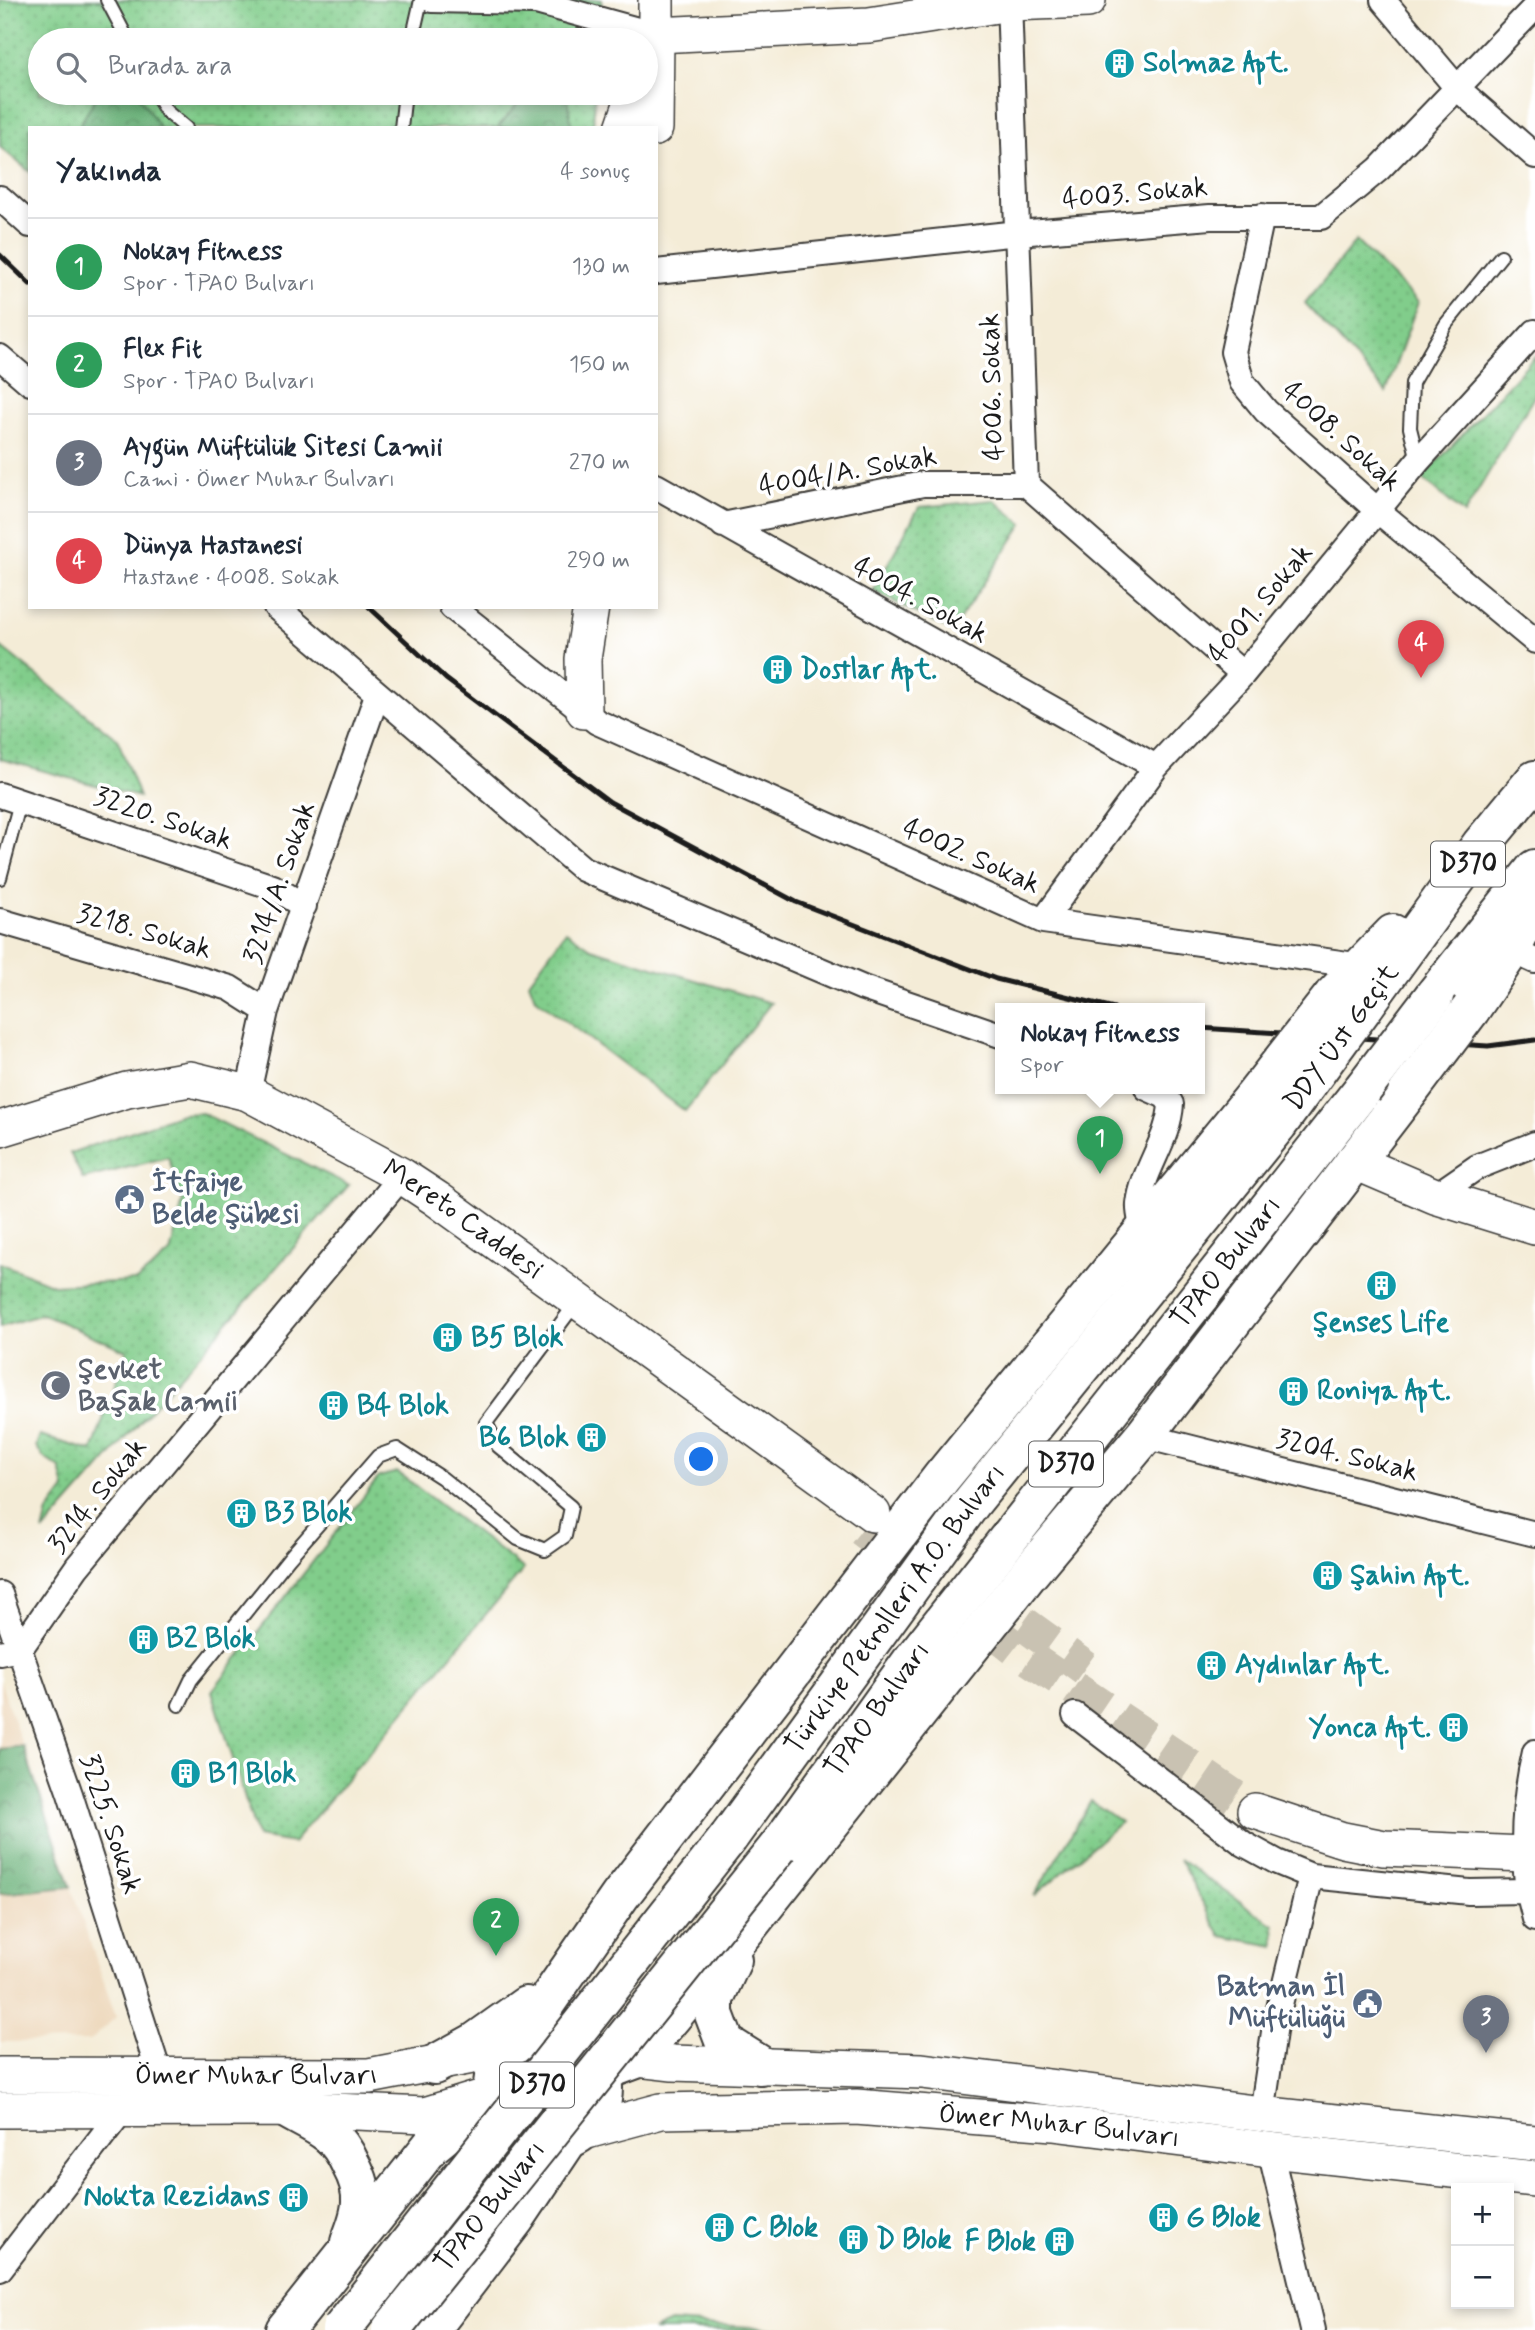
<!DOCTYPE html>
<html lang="tr">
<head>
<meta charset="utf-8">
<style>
  :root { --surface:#fff; --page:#f6f6f7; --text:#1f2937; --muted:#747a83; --line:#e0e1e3; --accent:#1f6fb2 }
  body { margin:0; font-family:Mynerve,sans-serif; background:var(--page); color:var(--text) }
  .controls { position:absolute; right:21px; bottom:21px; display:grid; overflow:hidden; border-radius:0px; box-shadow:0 4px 10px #0003 }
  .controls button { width:63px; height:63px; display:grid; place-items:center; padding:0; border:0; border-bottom:2px solid var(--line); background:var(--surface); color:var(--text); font:35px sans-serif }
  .you { position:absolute; left:702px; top:1460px; width:24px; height:24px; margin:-18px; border:5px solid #fff; border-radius:50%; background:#1a73e8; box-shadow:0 0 0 10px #1a73e833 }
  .badge { display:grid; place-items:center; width:46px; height:46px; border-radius:50%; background:var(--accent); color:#fff; font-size:23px; font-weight:700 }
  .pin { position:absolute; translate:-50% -58px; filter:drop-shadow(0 2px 4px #0008) }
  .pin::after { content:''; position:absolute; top:37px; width:24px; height:21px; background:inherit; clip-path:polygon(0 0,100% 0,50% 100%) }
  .popup { position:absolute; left:995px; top:1003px; width:210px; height:91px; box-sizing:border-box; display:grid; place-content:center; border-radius:0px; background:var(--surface); filter:drop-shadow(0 2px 5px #0005); font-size:23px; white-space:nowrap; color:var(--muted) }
  .popup b { font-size:26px; color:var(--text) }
  .popup::after { content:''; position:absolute; left:50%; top:100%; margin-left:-14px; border:14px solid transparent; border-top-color:var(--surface) }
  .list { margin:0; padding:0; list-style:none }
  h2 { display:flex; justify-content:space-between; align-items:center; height:91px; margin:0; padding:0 28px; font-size:30px }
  h2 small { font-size:23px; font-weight:400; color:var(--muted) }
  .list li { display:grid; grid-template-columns:46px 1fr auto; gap:21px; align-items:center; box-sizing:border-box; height:98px; padding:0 28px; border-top:2px solid var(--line) }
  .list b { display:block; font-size:26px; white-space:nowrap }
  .list p { margin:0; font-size:23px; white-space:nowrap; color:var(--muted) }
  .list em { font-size:23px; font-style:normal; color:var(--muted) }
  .icon { flex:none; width:38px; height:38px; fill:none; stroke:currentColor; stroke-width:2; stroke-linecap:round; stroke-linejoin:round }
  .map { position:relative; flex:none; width:1535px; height:2330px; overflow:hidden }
  .search { position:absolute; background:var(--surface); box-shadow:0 4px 10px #0003; left:28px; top:28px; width:630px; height:77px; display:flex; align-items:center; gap:18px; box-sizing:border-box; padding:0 24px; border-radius:38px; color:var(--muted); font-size:26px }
  .panel { position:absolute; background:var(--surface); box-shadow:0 4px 10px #0003; left:28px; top:126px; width:630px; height:483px; border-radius:0px }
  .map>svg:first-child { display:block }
</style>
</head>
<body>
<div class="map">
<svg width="1535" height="2330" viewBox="0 0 1535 2330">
  <defs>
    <pattern id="grass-dots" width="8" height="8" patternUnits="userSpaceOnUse" patternTransform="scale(1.75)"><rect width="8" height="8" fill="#81cd8b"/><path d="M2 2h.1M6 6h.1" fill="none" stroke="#6faf77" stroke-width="1.8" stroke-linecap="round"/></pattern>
    <pattern id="forest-crowns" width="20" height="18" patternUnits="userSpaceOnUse" patternTransform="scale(1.75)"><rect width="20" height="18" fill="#68b077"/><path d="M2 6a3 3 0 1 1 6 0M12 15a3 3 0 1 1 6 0" fill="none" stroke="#558e61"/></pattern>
  </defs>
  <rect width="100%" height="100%" fill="#fff"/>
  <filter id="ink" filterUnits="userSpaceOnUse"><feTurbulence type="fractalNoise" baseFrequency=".0143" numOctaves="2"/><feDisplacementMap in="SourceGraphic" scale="14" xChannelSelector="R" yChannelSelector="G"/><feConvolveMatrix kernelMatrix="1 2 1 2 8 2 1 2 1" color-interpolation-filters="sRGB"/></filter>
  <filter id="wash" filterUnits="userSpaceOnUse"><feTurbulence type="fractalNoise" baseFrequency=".00686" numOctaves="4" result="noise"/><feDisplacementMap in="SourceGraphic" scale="28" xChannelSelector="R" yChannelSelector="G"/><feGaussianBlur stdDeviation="1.57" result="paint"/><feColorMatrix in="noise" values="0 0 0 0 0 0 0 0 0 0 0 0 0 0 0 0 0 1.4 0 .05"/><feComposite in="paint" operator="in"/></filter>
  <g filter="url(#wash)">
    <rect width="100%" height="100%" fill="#f4ecd7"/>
    <path fill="#edd7ba" d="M0,1681L116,2017L90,2041L0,2042Z"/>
    <path fill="url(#grass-dots)" stroke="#4e7454" stroke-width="2" d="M0,0H602L599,40H40V93H595L593,128H30V172L0,147Z
      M1356,241L1418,302L1386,392L1305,303Z
      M1535,356V395L1464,514L1422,478Z
      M994,500L1023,524L952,631L873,591L919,507Z
      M0,646L118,740L139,797L0,759Z
      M566,931L591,948L771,1003L685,1111L535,998L529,982Z
      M202,1113L349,1185L43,1532L48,1512L65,1489L60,1468L43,1457L36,1446L40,1436L92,1451L127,1351L42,1314L0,1327V1263L53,1285L136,1281L170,1253L183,1201L168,1157L83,1179L70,1153L181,1114Z
      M397,1472L524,1569L293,1843L257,1837L212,1691L379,1477Z
      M1091,1801L1121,1822L1034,1896Z
      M1179,1859L1274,1925L1275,1946L1221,1936Z
      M671,2322L801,2330H653Z"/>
    <path fill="url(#forest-crowns)" stroke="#42664a" stroke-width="2" d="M95,93H137L160,128H78L95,99Z
      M517,93H566L572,128H497L519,103Z
      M23,1746L71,1887L0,1894V1749Z"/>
  </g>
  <g filter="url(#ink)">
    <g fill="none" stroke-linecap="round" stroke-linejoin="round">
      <path stroke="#c9c2b2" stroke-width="35" stroke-dasharray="35 18" stroke-linecap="butt" d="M862,1529L1016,1649L1255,1811
        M980,1592L1085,1668"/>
      <defs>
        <path id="lane" d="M107,0L128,40
          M412,40L421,0
          M155,93L166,111L186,128
          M401,128L405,93
          M1418,460L1410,428L1412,383L1446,324L1501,256
          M0,878L20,802
          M179,1705L191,1680L289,1558L378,1456L397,1449L442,1478L518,1539L545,1550L565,1536L571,1507L498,1446L486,1423L576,1303"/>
        <path id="street" d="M432,0L536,2L656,35
          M1009,0L1026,484L1243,674
          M1383,0L1457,88L1535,156
          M0,198L30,225
          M1262,216L1233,352L1242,382L1266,411L1377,510L1535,641
          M656,272L1018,233L1210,217H1321L1379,169L1535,7
          M0,357L30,383
          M656,486L1156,767
          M723,525L923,484H1026
          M276,607L583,869L863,988L1000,1035
          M452,607L597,722L1043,921L1362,966
          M0,795L273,887L304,906
          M0,921L230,988L266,1011
          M1043,921L1156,767L1243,674L1418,461L1535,332
          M1511,950L1535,961
          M248,1093L266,1011L377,695
          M1435,1196L1477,1167L1535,1144
          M1143,1232C1142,1223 1138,1213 1139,1204C1143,1169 1169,1140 1171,1104L1165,1096L1147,1088
          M1144,1436L1535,1534
          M0,1594L70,1794L159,2073
          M0,1653L20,1649L77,1567L402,1176
          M1075,1715L1244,1844L1277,1862L1311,1876L1469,1892L1527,1891
          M1535,1752C1522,1807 1519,1864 1535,1919
          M1262,2114L1275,2025L1311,1876
          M1270,2150L1313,2330
          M0,2269L124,2108"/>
        <g id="secondary">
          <path d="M656,0V35L869,25L1010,3L1088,0"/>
          <path d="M646,64L656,35L655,128"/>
          <path d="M623,128L635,93"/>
          <path d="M584,711L583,659L591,607"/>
          <path id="s1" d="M0,1129L127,1090L190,1079L248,1093L402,1176L437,1199L873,1514"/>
          <path d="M1353,1161L1435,1196L1535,1227"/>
          <path d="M1255,1811L1343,1840L1384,1848L1524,1854L1535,1849"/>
          <path d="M612,2056L673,2063L922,2071L1262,2114L1535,2143"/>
          <path id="s2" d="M0,2075L369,2076L508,2049"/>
          <path d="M0,2110L287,2109L425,2115L490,2095"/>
          <path id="s3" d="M583,2132L661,2111L856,2107L1053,2123L1270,2150L1535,2179"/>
        </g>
        <g id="highway">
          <path d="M1333,996L1393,934"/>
          <path d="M1434,996L1535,869"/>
          <path d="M1365,1005L1481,845L1535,780"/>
          <path d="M1471,1009L1511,950L1535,903"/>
          <path id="s4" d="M729,1837L972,1502L1278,1124"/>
          <path id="s5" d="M779,1846L911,1662L1363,1089"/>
          <path d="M732,1960L714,1999V2014L725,2043L760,2065"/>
          <circle cx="548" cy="2088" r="55"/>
          <path d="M521,2039L620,1896L942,1477L1253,1098"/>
          <path d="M434,2065L474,2043L526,2006"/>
          <path d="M601,2072L636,2059L746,1929L1030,1572L1144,1436L1407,1094"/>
          <path d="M287,2109C300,2117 317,2124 329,2134C339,2142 346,2154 351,2165C367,2194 362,2212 350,2242"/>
          <path d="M285,2330L432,2145L493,2095"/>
          <path d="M430,2330L515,2219L568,2140"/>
        </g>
      </defs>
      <use href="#lane" stroke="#3c3b38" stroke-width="16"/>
      <use href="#street" stroke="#3c3b38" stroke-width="28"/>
      <use href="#secondary" stroke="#3c3b38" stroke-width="38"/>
      <use href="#highway" stroke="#3c3b38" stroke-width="42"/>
      <use href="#lane" stroke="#fff" stroke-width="12"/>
      <use href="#street" stroke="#fff" stroke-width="24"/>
      <use href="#secondary" stroke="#fff" stroke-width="35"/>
      <use href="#highway" stroke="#fff" stroke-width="38"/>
      <path stroke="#1c1c1c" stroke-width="5" d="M0,255L30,284
        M369,607L446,679L610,802L796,902L996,979L1114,1008
        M1200,1028L1488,1046L1535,1040"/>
      <defs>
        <g id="highway-bridge">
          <path d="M1363,1089L1434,996"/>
          <path d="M1407,1094L1471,1009"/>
          <path d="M1253,1098L1333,996"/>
          <path d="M1278,1124L1365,1005"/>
          <path d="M341,2330L729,1837"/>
          <path id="s6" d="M391,2330L779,1846"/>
        </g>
      </defs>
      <use href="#highway-bridge" stroke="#3c3b38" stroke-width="42" stroke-linecap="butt"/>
      <use href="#highway-bridge" stroke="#fff" stroke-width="38"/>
    </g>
  </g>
  <defs>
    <symbol id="building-disc" viewBox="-11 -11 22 22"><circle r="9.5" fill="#0f9aa8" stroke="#fff"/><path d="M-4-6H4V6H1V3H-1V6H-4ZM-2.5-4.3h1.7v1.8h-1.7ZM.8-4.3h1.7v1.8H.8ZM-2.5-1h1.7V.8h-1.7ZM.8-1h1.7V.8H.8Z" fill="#fff"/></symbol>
    <symbol id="civic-disc" viewBox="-11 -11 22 22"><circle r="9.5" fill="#5c6f8a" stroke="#fff"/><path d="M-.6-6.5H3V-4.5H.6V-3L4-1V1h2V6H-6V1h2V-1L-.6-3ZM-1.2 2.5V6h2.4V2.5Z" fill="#fff"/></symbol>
    <symbol id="mosque-disc" viewBox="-11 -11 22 22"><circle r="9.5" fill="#6b7280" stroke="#fff"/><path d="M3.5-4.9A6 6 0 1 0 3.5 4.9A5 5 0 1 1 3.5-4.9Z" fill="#fff"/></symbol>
  </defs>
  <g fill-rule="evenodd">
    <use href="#building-disc" x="1102" y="46" width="35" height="35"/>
    <use href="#building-disc" x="760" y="652" width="35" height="35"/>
    <use href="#civic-disc" x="112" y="1182" width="35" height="35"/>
    <use href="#building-disc" x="1364" y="1268" width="35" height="35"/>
    <use href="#building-disc" x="430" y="1320" width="35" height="35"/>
    <use href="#mosque-disc" x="38" y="1368" width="35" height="35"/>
    <use href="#building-disc" x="1276" y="1374" width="35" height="35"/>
    <use href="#building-disc" x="316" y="1388" width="35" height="35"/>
    <use href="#building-disc" x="574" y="1420" width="35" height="35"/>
    <use href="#building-disc" x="224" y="1496" width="35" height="35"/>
    <use href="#building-disc" x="1310" y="1558" width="35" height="35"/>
    <use href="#building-disc" x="126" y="1622" width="35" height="35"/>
    <use href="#building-disc" x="1194" y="1648" width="35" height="35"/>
    <use href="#building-disc" x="1436" y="1710" width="35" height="35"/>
    <use href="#building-disc" x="168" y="1756" width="35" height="35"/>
    <use href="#civic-disc" x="1350" y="1986" width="35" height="35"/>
    <use href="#building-disc" x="276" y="2180" width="35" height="35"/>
    <use href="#building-disc" x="1146" y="2200" width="35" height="35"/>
    <use href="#building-disc" x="702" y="2210" width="35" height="35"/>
    <use href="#building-disc" x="836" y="2222" width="35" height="35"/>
    <use href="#building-disc" x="1042" y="2224" width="35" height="35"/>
  </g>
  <g text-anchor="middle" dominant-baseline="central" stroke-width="7" stroke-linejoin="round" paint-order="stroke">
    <g fill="#fff" stroke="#606060" stroke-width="2">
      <rect x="1431" y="841.5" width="74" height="45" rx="5"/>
      <rect x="1029" y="1441.5" width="74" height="45" rx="5"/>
      <rect x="500" y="2062.5" width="74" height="45" rx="5"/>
    </g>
    <g font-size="26" font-weight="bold" fill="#1c1c1c">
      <text x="1468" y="864">D370</text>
      <text x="1066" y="1464">D370</text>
      <text x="537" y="2085">D370</text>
    </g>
    <g font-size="28" font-weight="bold" fill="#0d838f" stroke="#fff" text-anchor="start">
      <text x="1143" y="63">Solmaz Apt.</text>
      <text x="800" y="670">Dostlar Apt.</text>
      <text x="1381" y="1323" text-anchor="middle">Şenses Life</text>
      <text x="471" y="1338">B5 Blok</text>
      <text x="1317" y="1391">Roniya Apt.</text>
      <text x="357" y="1406">B4 Blok</text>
      <text x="569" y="1438" text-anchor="end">B6 Blok</text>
      <text x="264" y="1513">B3 Blok</text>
      <text x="1350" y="1576">Şahin Apt.</text>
      <text x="166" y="1639">B2 Blok</text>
      <text x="1235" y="1665">Aydınlar Apt.</text>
      <text x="1431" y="1728" text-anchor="end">Yonca Apt.</text>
      <text x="208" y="1774">B1 Blok</text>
      <text x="270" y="2197" text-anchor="end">Nokta Rezidans</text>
      <text x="1186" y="2218">G Blok</text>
      <text x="742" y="2228">C Blok</text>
      <text x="876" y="2240">D Blok</text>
      <text x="1036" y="2242" text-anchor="end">F Blok</text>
    </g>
    <g font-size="28" fill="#1c1c1c" stroke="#fff">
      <text transform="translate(1135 194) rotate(-5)">4003. Sokak</text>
      <text transform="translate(993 387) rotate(-92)">4006. Sokak</text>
      <text transform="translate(1341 437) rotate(42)">4008. Sokak</text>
      <text transform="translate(848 472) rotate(-10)">4004/A. Sokak</text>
      <text transform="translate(920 601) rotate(29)">4004. Sokak</text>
      <text transform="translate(1261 604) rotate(-50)">4001. Sokak</text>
      <text transform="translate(163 819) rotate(19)">3220. Sokak</text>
      <text transform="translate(971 857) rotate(24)">4002. Sokak</text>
      <text transform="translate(280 883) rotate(-71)">3214/A. Sokak</text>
      <text transform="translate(144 932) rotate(16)">3218. Sokak</text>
      <text transform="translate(1342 1038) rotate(-54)">DDY Üst Geçit</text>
      <text stroke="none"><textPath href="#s1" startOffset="506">Mereto Caddesi</textPath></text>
      <text stroke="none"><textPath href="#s5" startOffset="735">TPAO Bulvarı</textPath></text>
      <text transform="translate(1347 1456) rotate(14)">3204. Sokak</text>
      <text transform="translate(98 1496) rotate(-51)">3214. Sokak</text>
      <text stroke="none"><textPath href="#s4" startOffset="282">Türkiye Petrolleri A.O. Bulvarı</textPath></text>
      <text stroke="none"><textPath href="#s5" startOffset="168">TPAO Bulvarı</textPath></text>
      <text transform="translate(110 1824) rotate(72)">3225. Sokak</text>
      <text stroke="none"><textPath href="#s2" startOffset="256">Ömer Muhar Bulvarı</textPath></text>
      <text stroke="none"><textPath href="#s3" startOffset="480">Ömer Muhar Bulvarı</textPath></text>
      <text stroke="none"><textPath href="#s6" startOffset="158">TPAO Bulvarı</textPath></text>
    </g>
    <g font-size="28" font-weight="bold" fill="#4e5e75" stroke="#fff" text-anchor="start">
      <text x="152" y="1183">İtfaiye<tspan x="152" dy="32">Belde Şübesi</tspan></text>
      <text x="1345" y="1987" text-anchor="end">Batman İl<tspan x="1345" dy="32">Müftülüğü</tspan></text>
    </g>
    <g font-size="28" font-weight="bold" fill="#5b616d" stroke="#fff" text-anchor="start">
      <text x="78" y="1370">Şevket<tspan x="78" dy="32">Başak Camii</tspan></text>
    </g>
  </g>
</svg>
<div class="controls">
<button>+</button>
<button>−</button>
</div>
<div class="you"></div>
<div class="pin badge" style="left:1100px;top:1174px;background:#2e9e5b">1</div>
<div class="popup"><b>Nokay Fitness</b>Spor</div>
<div class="pin badge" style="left:496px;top:1956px;background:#2e9e5b">2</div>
<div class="pin badge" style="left:1486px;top:2053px;background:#6b7280">3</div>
<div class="pin badge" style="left:1421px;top:678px;background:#e0444e">4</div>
<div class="search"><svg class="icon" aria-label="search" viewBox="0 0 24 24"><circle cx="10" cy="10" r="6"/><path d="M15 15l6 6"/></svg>Burada ara</div>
<section class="panel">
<h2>Yakında<small>4 sonuç</small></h2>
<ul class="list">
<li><span class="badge" style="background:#2e9e5b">1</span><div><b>Nokay Fitness</b><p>Spor · TPAO Bulvarı</p></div><em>130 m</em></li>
<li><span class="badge" style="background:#2e9e5b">2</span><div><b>Flex Fit</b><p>Spor · TPAO Bulvarı</p></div><em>150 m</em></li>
<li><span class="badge" style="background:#6b7280">3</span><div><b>Aygün Müftülük Sitesi Camii</b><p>Cami · Ömer Muhar Bulvarı</p></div><em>270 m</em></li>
<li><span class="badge" style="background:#e0444e">4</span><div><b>Dünya Hastanesi</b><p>Hastane · 4008. Sokak</p></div><em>290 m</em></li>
</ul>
</section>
</div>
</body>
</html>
